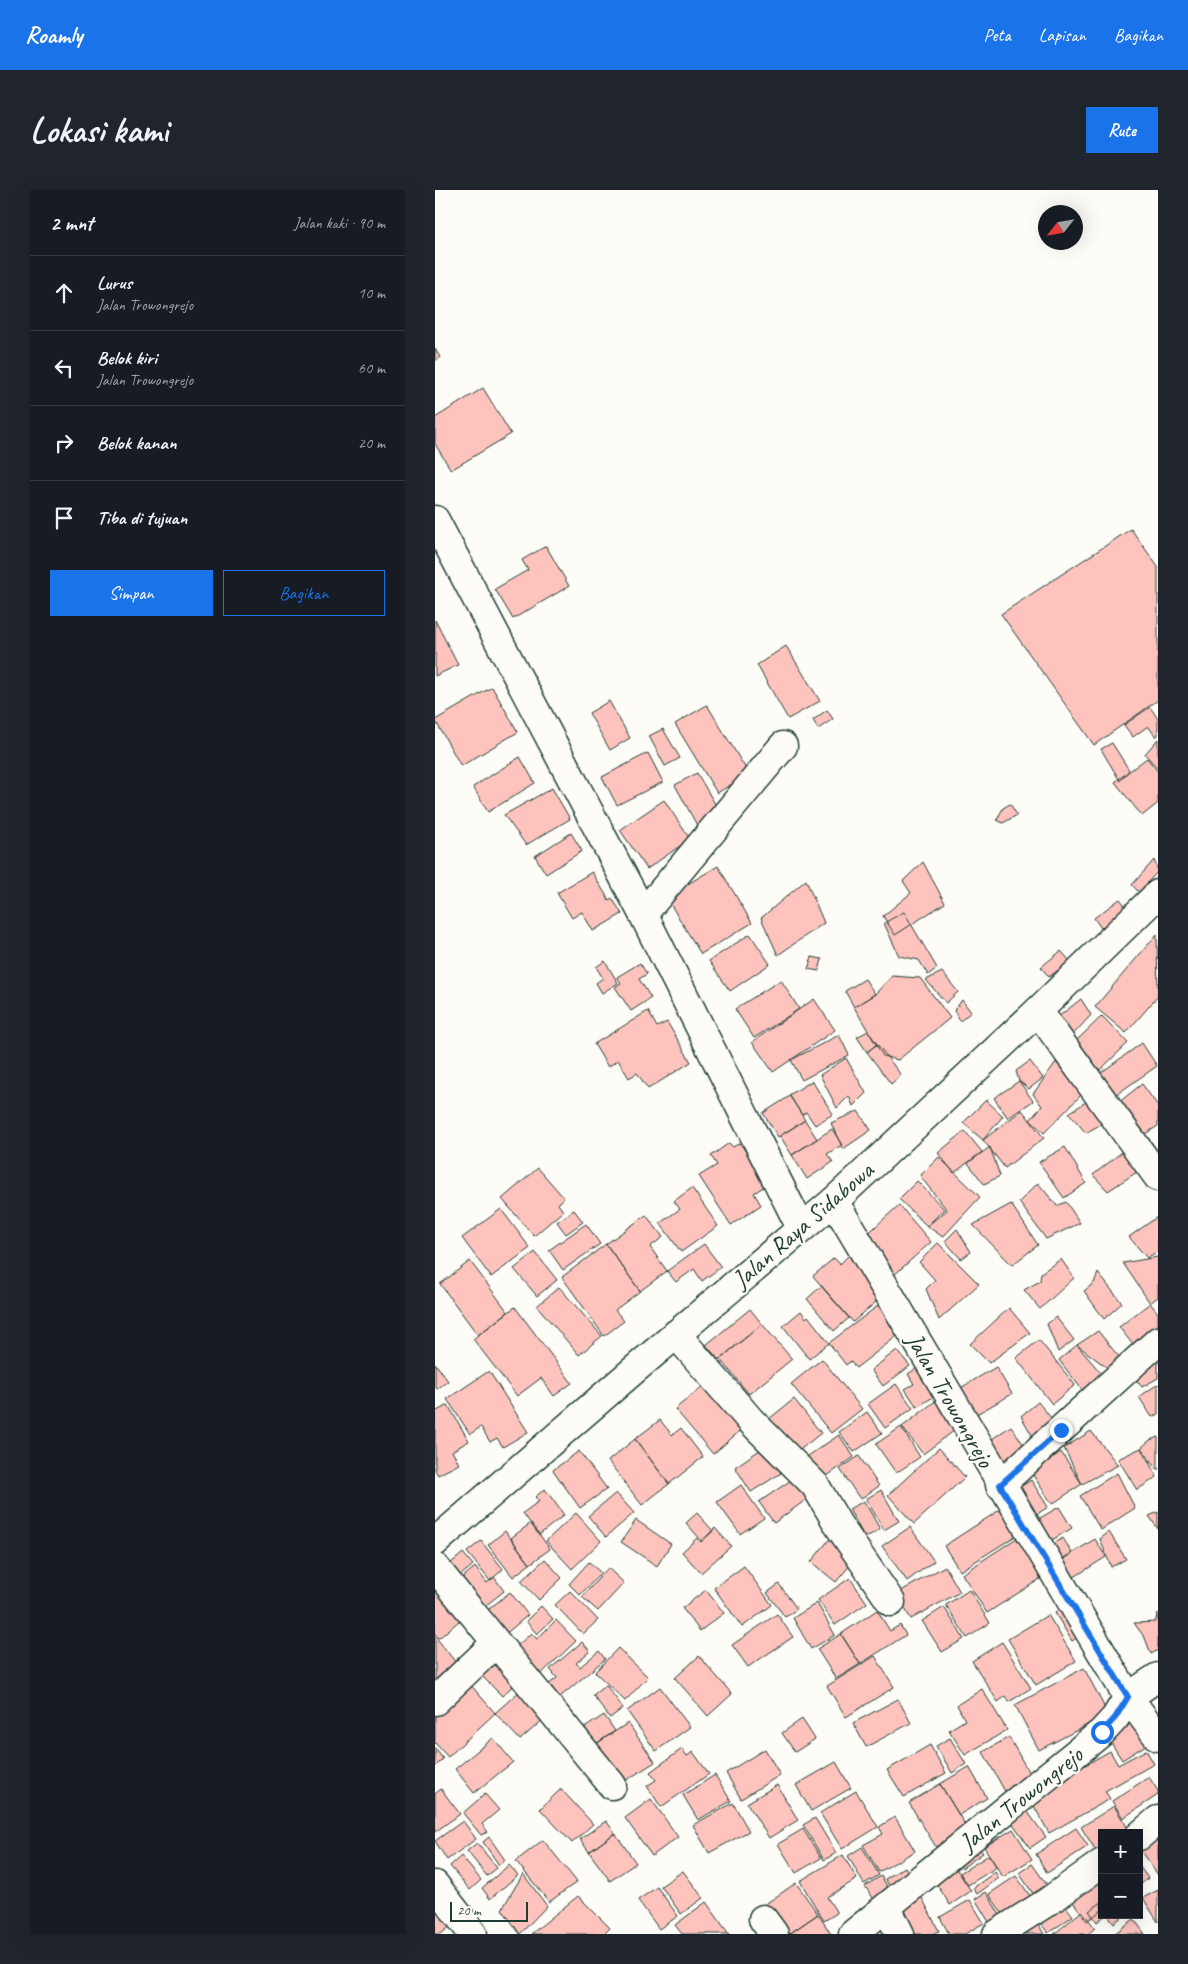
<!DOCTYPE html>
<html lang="id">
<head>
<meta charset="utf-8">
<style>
  :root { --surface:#171b24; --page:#20242c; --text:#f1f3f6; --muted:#9ea1a6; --line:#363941; --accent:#1a73e8 }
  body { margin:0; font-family:Caveat,sans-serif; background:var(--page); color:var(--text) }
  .controls { position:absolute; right:15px; bottom:15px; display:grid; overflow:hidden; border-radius:0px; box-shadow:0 5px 20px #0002 }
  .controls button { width:45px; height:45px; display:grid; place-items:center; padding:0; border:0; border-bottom:1px solid var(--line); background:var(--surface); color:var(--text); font:25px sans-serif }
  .compass { position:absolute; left:603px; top:15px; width:45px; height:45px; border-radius:50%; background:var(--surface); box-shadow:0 5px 20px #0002; rotate:239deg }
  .scale { position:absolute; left:15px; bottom:12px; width:78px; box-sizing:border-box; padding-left:5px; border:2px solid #1f3d34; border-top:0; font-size:14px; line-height:18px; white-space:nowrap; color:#1f3d34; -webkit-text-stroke:4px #fdfcf7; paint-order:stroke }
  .stop { position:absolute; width:15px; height:15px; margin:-11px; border:4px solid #1a73e8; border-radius:50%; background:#fff }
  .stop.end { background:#1a73e8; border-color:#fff; box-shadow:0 1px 5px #0008 }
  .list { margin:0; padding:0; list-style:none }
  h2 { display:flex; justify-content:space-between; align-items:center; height:65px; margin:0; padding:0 20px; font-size:21px }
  h2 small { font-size:16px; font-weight:400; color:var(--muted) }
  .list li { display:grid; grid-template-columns:32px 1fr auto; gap:15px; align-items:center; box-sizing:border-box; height:75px; padding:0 20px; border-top:1px solid var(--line) }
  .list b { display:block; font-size:19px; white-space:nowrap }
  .list p { margin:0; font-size:16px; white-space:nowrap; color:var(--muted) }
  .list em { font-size:16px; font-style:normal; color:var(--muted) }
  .actions { display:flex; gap:10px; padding:15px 20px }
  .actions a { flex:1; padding:11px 0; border:1px solid var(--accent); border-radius:0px; text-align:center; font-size:18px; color:var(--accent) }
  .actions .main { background:var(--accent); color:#fff }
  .icon { flex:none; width:28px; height:28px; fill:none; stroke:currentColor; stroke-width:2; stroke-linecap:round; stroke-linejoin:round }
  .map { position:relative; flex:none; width:723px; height:1744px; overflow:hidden; border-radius:0px }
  header { display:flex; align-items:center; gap:30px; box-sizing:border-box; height:70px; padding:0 25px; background:var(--accent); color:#fff }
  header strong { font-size:24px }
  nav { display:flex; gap:28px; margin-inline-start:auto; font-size:18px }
  .intro { display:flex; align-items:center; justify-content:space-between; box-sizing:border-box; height:120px; padding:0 30px }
  h1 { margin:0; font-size:35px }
  .button { padding:12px 22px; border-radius:0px; background:var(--accent); color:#fff; font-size:18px; font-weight:700 }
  main { display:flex; gap:30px; padding:0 30px }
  aside { flex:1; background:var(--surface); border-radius:0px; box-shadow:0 5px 20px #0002 }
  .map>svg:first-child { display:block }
</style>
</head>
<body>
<header>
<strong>Roamly</strong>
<nav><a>Peta</a><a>Lapisan</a><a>Bagikan</a></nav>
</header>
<div class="intro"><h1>Lokasi kami</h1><a class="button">Rute</a></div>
<main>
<aside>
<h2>2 mnt<small>Jalan kaki · 90 m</small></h2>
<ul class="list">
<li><svg class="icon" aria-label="ahead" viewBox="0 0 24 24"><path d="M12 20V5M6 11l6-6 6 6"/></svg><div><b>Lurus</b><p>Jalan Trowongrejo</p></div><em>10 m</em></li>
<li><svg class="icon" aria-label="left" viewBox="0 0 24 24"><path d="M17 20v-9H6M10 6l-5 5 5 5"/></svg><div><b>Belok kiri</b><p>Jalan Trowongrejo</p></div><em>60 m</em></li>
<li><svg class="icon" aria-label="right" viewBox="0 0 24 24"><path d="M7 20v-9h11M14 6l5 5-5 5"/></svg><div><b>Belok kanan</b></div><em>20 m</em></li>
<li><svg class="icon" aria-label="arrive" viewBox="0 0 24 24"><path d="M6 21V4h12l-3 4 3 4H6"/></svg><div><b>Tiba di tujuan</b></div></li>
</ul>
<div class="actions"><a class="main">Simpan</a><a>Bagikan</a></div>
</aside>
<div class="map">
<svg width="723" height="1744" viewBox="0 0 723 1744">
  <rect width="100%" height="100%" fill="#fdfcf7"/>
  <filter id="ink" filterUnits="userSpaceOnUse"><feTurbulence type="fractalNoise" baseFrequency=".02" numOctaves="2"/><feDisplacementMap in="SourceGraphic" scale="10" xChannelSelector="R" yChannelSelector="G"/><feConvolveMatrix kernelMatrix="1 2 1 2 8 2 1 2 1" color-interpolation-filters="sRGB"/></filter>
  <g filter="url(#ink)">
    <path fill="#ffc3bd" stroke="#1f3d34" d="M0,159L5,167L0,171Z
      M48,198L76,244L16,280L0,254V228Z
      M696,339L723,377V510L659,555L566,424Z
      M111,356L134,396L78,429L60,399L93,380L87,370Z
      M0,430L23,475L0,486Z
      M351,456L385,511L353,529L322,475Z
      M57,497L83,542L26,576L0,530Z
      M174,511L195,548L175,560L154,523Z
      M272,515L314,584L282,603L240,534Z
      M715,517L723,529V545L721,547L713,536L698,547L689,535Z
      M392,520L398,529L383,539L378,530Z
      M228,539L245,568L230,576L214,546Z
      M723,549V579L710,564Z
      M677,553L694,580L685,591L666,559Z
      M213,563L228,592L182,615L167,587Z
      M85,567L100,593L53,622L38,597Z
      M712,568L723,582V613L707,626L680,592Z
      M262,583L287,626L264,639L240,595Z
      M117,598L135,629L91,655L69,625Z
      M229,610L255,649L212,679L185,640Z
      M575,614L582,625L568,633L562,630L568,618Z
      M136,643L147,661L111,684L100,666Z
      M719,670L723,681L704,702L697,695Z
      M488,672L510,713L460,745L448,726L476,703L468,691Z
      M283,676L317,733L266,764L231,707Z
      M157,682L174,710L177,708L187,724L158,741L147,722L137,728L122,703Z
      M371,690L389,733L343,765L326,728Z
      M685,709L692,718L666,738L659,728Z
      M469,722L502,778L493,785L484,770L464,766L449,733Z
      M315,744L335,774L295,801L274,771Z
      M722,744L723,806L691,843L660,817Z
      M626,761L635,771L614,787L606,777Z
      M377,767L387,769L384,781L373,779Z
      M170,771L183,793L167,803L161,793L168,788L161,777Z
      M205,773L212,784L204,789L216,808L196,821L180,797L186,793L182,787Z
      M507,782L523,802L511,813L491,790Z
      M457,786L485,788L515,828L463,870L448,866L419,817L440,804Z
      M430,789L440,804L419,817L410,801Z
      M346,790L364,819L319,848L300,819Z
      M379,809L400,840L338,882L317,852Z
      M646,809L656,825L635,848L618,831Z
      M527,810L536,822L525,831L519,821Z
      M213,821L222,837L232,832L256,872L213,899L202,883L194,888L183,870L173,877L159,854Z
      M667,826L693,853L665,880L639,853Z
      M433,841L442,854L432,862L422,847Z
      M404,845L414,865L367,890L356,870Z
      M707,853L722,876L679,906L664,884Z
      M442,854L466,885L456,894L432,862Z
      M411,868L431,903L418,916L414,906L402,918L385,885Z
      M595,871L608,888L594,899L584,891L581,881Z
      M621,872L646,905L609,943L595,930L607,916L598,904Z
      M377,891L398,924L380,935L371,922L367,925L354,905Z
      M584,891L598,911L573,928L559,908Z
      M707,894L723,916V936L705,947L683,913Z
      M355,906L370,930L343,947L328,923Z
      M551,910L568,926L548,950L528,933Z
      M654,910L666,934L651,943L634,923Z
      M587,920L609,948L570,978L548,950Z
      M423,921L436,940L408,959L396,933Z
      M370,930L382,949L357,965L345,946Z
      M397,939L407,955L392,964L398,972L372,989L357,965Z
      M530,941L547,962L519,983L503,963Z
      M294,953L298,957L305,953L313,965L320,961L334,983L325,989L330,996L319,1003L326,1015L296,1035L264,986L282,975L276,966Z
      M555,957L565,986L549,994L533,973Z
      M630,957L651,993L629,1008L604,972Z
      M692,958L708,978L673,1001L658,985Z
      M504,967L545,1007L508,1047L492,1036L512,1020L485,986Z
      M103,978L129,1008L123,1014L128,1021L99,1046L67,1009Z
      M482,991L509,1019L492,1036L464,1009Z
      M603,993L622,1016L631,1012L645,1033L611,1049L584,1012Z
      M257,998L283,1036L246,1062L225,1033L245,1019L239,1011Z
      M576,1014L603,1055L577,1075L538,1035Z
      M464,1015L496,1052L458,1086L426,1050Z
      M66,1019L95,1058L56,1087L27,1048Z
      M139,1020L148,1032L131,1044L122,1032Z
      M211,1025L228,1047L215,1057L232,1081L205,1101L171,1054Z
      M722,1027L723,1061L712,1068L694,1047Z
      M151,1034L165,1054L128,1080L114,1060Z
      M522,1039L536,1062L526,1069L510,1051Z
      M503,1053L544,1094L504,1130L491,1099L500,1090L484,1072Z
      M171,1054L205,1101L180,1120L189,1131L169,1146L127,1087Z
      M269,1054L286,1077L267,1091L259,1079L241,1092L232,1081Z
      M100,1062L122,1090L102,1106L79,1079Z
      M415,1064L450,1104L418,1132L378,1086L399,1068L405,1074Z
      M723,1067V1107L715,1113L688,1073Z
      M626,1069L639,1088L605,1119L589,1100L605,1091L606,1083Z
      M35,1071L73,1122L43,1145L5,1094Z
      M663,1083L687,1113L669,1129L649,1101L659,1093Z
      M386,1096L414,1128L399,1141L372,1109Z
      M124,1097L167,1146L144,1165L102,1116Z
      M715,1113L723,1123V1138L699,1156L684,1137Z
      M444,1115L466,1143L421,1178L416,1171L411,1175L394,1153Z
      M80,1117L137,1193L119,1206L106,1188L82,1206L38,1149Z
      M574,1118L595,1143L554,1173L535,1154Z
      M315,1119L327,1134L284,1170L271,1155Z
      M366,1121L371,1128L373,1126L394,1153L374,1169L348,1136Z
      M621,1127L639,1150L623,1162L612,1134Z
      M327,1134L357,1169L314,1204L285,1169Z
      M663,1141L688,1172L674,1179L642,1155Z
      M604,1150L640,1195L617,1214L581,1168Z
      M642,1155L672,1190L652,1206L624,1170Z
      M462,1160L475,1176L448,1196L436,1180Z
      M387,1169L427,1219L396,1243L356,1194Z
      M723,1171V1188L707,1197L699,1187Z
      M0,1173L13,1191L2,1199L0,1196Z
      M485,1176L503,1204L482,1217L470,1199L479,1194L473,1184Z
      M561,1177L577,1204L540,1225L524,1199Z
      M54,1181L93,1242L68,1257L62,1248L55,1252L46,1237L35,1244L12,1209Z
      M461,1194L478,1218L450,1238L433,1214Z
      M723,1194V1224L717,1227L704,1207Z
      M268,1196L305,1241L278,1264L240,1219Z
      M359,1209L386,1243L361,1263L334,1229Z
      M503,1209L524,1237L488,1264L467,1237Z
      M603,1212L625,1239L602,1254L586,1226Z
      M13,1215L34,1251L17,1261L24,1274L3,1285L0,1280V1222Z
      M432,1222L447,1243L419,1262L404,1242Z
      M225,1230L237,1245L246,1238L268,1267L234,1294L200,1249Z
      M576,1236L591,1258L569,1273L554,1251Z
      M466,1237L485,1267L461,1283L441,1254Z
      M656,1241L683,1275L647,1294L629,1258Z
      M404,1245L419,1267L385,1291L370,1268Z
      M723,1247V1280L706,1258L715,1250Z
      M200,1249L234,1294L207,1315L173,1271Z
      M329,1257L346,1283L316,1302L300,1277Z
      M504,1258L530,1287L479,1334L453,1305Z
      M706,1258L722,1287L702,1300L683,1269Z
      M144,1261L172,1299L145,1318L118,1280Z
      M626,1262L647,1294L617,1314L596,1282Z
      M424,1266L444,1296L425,1309L405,1279Z
      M682,1283L700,1318L666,1340L645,1306Z
      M365,1284L379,1304L339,1333L324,1312Z
      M596,1290L613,1317L599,1326L582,1299Z
      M306,1295L329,1328L305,1344L282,1312Z
      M110,1299L129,1325L104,1345L88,1323L104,1311L100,1307Z
      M446,1300L464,1331L449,1340L431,1309Z
      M181,1303L199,1323L171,1347L153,1326Z
      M429,1311L445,1339L430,1348L414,1319Z
      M624,1317L637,1338L612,1353L600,1331Z
      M566,1319L582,1345L525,1381L509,1356Z
      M723,1322V1339L714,1326Z
      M141,1323L166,1351L137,1379L111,1351Z
      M262,1323L278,1341L267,1351L251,1333Z
      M201,1330L236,1354L222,1376L186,1352Z
      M96,1333L115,1359L95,1374L76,1348Z
      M475,1337L499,1371L472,1391L447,1356Z
      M280,1338L296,1356L266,1383L247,1362L262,1348L266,1352Z
      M70,1341L95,1374L78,1387L53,1355Z
      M674,1342L691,1369L676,1377L665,1349Z
      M588,1344L613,1384L552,1423L527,1384Z
      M397,1346L422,1367L401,1392L376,1372Z
      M628,1348L637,1363L620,1373L611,1359Z
      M660,1349L671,1367L636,1389L625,1371Z
      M46,1351L68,1379L55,1391L32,1362Z
      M28,1363L38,1375L19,1391L9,1379Z
      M110,1369L127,1388L104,1410L86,1391Z
      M154,1372L166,1383L145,1405L134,1394Z
      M309,1376L337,1415L307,1437L279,1398Z
      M510,1376L525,1402L476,1429L461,1404Z
      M40,1377L52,1393L59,1387L69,1401L45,1420L22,1392Z
      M173,1378L189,1393L163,1421L147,1407Z
      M0,1387L32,1424L4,1448L0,1444Z
      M415,1388L432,1413L400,1435L383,1410Z
      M344,1394L362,1419L350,1427L332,1403Z
      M271,1400L289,1423L265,1441L247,1418Z
      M534,1400L555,1433L532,1448L511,1415Z
      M135,1401L163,1430L148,1444L120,1415Z
      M75,1402L93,1425L68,1446L49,1423Z
      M382,1413L400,1445L376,1459L358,1428Z
      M633,1415L649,1443L637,1451L620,1423Z
      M106,1416L118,1429L102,1444L91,1431Z
      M509,1417L529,1449L507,1462L487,1431Z
      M442,1420L455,1441L465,1435L471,1445L425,1474L406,1444Z
      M723,1423V1460L716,1464L710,1448L699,1433L720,1432Z
      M342,1424L358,1447L313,1477L297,1455Z
      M613,1425L641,1471L601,1495L573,1449Z
      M121,1430L141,1451L104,1486L79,1459L96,1443L102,1449Z
      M406,1444L425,1474L401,1489L382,1459Z
      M0,1446L29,1483L0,1506Z
      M147,1452L155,1461L141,1473L145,1477L164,1461L170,1469L125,1507L114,1494L122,1488L115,1479Z
      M567,1452L596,1498L574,1512L571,1506L563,1512L537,1471Z
      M183,1458L213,1487L190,1511L160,1482Z
      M264,1466L297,1504L273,1526L240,1488Z
      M440,1466L459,1497L411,1527L392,1496Z
      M59,1467L82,1492L67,1506L43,1482Z
      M649,1478L673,1524L604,1560L580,1515Z
      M34,1493L60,1523L13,1567L0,1553V1525Z
      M171,1495L188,1518L175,1528L158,1505Z
      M225,1497L255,1537L221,1561L192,1521Z
      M547,1499L572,1540L530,1565L514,1540L530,1530L522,1515Z
      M86,1500L111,1527L85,1550L60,1523Z
      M463,1509L476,1533L431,1557L418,1533Z
      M169,1525L180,1541L159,1555L148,1539Z
      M699,1525L716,1552L687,1570L670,1543Z
      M367,1529L380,1549L360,1562L347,1543Z
      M193,1533L220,1572L187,1593L161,1554Z
      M574,1547L598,1590L572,1605L548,1562Z
      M58,1548L78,1572L39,1603L20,1579Z
      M515,1548L531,1574L517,1583L501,1556Z
      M495,1555L511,1583L469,1607L452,1580Z
      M0,1558L8,1569L0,1577Z
      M247,1559L252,1566L258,1562L274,1584L226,1617L212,1596L221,1590L215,1582Z
      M330,1559L345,1585L306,1609L291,1583Z
      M711,1560L719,1574L670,1601L675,1609L614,1643L594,1607L675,1561L683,1575Z
      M401,1572L416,1598L376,1621L361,1595Z
      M534,1577L552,1608L524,1625L505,1594Z
      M280,1585L296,1611L263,1630L248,1605Z
      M714,1587L723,1601V1605L688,1628L677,1611Z
      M505,1594L532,1638L501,1657L474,1613Z
      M342,1595L363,1630L334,1648L312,1613Z
      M6,1599L25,1624L0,1642V1604Z
      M126,1599L158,1634L137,1653L105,1619Z
      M421,1601L443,1637L407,1659L385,1623Z
      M50,1604L64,1620L47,1634L53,1642L46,1645L28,1623Z
      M216,1609L243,1647L217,1666L190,1628Z
      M298,1613L314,1641L274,1663L258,1635Z
      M679,1616L696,1643H667V1662L663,1664L646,1637Z
      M589,1617L611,1647L595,1658L574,1628Z
      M460,1627L480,1661L444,1682L428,1655L448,1644L444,1637Z
      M380,1628L401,1663L389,1670L368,1635Z
      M28,1631L41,1649L12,1670L0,1651Z
      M171,1631L180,1643L154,1662L145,1649Z
      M641,1638L653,1656L612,1683L601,1664Z
      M368,1639L386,1668L361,1683L343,1654Z
      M578,1639L597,1669L568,1687L549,1657Z
      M180,1643L201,1673L175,1691L154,1662Z
      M723,1644V1685L704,1659Z
      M54,1647L70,1670L64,1675L48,1652Z
      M108,1650L142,1692L114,1712L81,1671Z
      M42,1653L62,1678L52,1686L32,1661Z
      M540,1653L548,1663L527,1678L521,1669Z
      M427,1657L444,1685L429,1694L413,1666Z
      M408,1665L422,1689L392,1707L402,1723L389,1731L365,1691Z
      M554,1665L562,1677L533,1695L525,1683Z
      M26,1666L46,1690L35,1700L15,1676Z
      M597,1674L615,1699L601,1708L584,1683Z
      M74,1675L83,1685L55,1709L47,1698Z
      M519,1675L536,1701L515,1715L498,1688Z
      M704,1676L713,1688L704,1696Z
      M470,1677L477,1688L457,1700L450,1689Z
      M248,1681L268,1708L246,1724L226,1696Z
      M660,1681L667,1691V1720L652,1731L631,1702Z
      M560,1682L564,1688L542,1704L538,1698Z
      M88,1684L112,1716L85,1744L67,1719Z
      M446,1686L457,1705L442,1714L430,1696Z
      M581,1686L598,1710L571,1729L554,1704Z
      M361,1693L383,1724L354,1744H345L326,1717Z
      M222,1697L243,1726L224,1739L203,1710Z
      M723,1700V1732L708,1708Z
      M551,1702L568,1730L557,1737L540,1709Z
      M143,1706L175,1738L169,1744H96Z
      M486,1706L504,1741L497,1744H475L462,1719Z
      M535,1710L549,1733L530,1744H514L505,1727Z
      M627,1711L638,1726L613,1743L602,1728Z
      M0,1712L19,1733L6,1744H0Z
      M271,1712L294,1744H247L240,1735Z
      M667,1712V1725H671L662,1732L654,1721Z
      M647,1721L660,1738L653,1744H619Z
      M383,1724L396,1744H354Z
      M673,1725H689L679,1733Z
      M599,1727L609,1744H573Z
      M699,1729L710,1744H679Z"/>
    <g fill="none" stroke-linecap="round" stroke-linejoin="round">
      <defs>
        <path id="minor" d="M0,330L208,724L366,1038
          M208,724L348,556
          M603,821L723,987
          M399,1011L693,1507L680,1528L667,1542L418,1744
          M241,1144L316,1231L380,1295L404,1336L456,1412
          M565,1295L723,1151
          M0,1377L177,1595
          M723,1487L693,1507L723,1547
          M0,1511L61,1453
          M704,1646L723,1630
          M0,1695L38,1744
          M452,1718L465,1744
          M328,1729L339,1744
          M562,1744L614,1711L667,1673"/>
        <path id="trunk" d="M0,1352L199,1180L399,1011L603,821L723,704"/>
      </defs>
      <use href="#minor" stroke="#1f3d34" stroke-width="31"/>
      <use href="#trunk" stroke="#1f3d34" stroke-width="31"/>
      <use href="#minor" stroke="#fdfcf7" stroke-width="28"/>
      <use href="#trunk" stroke="#fdfcf7" stroke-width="28"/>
    </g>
  </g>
  <g fill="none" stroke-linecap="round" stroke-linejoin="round" filter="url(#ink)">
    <path stroke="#1a73e8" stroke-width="6" d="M626,1240L565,1295L693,1507L680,1528L667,1542"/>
  </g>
  <g text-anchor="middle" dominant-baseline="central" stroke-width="4.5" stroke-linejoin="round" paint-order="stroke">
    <g font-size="25" fill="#1f3d34" stroke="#fdfcf7">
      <text transform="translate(368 1035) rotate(-41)">Jalan Raya Sidabowa</text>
      <text transform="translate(515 1210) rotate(60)">Jalan Trowongrejo</text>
      <text transform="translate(586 1609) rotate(-39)">Jalan Trowongrejo</text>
    </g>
  </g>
</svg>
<div class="controls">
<button>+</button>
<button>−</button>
</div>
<svg class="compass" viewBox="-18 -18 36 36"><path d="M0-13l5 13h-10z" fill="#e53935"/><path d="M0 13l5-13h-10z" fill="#9ea1a6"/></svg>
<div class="scale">20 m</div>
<div class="stop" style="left:667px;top:1542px"></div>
<div class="stop end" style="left:626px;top:1240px"></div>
</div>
</main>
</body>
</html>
